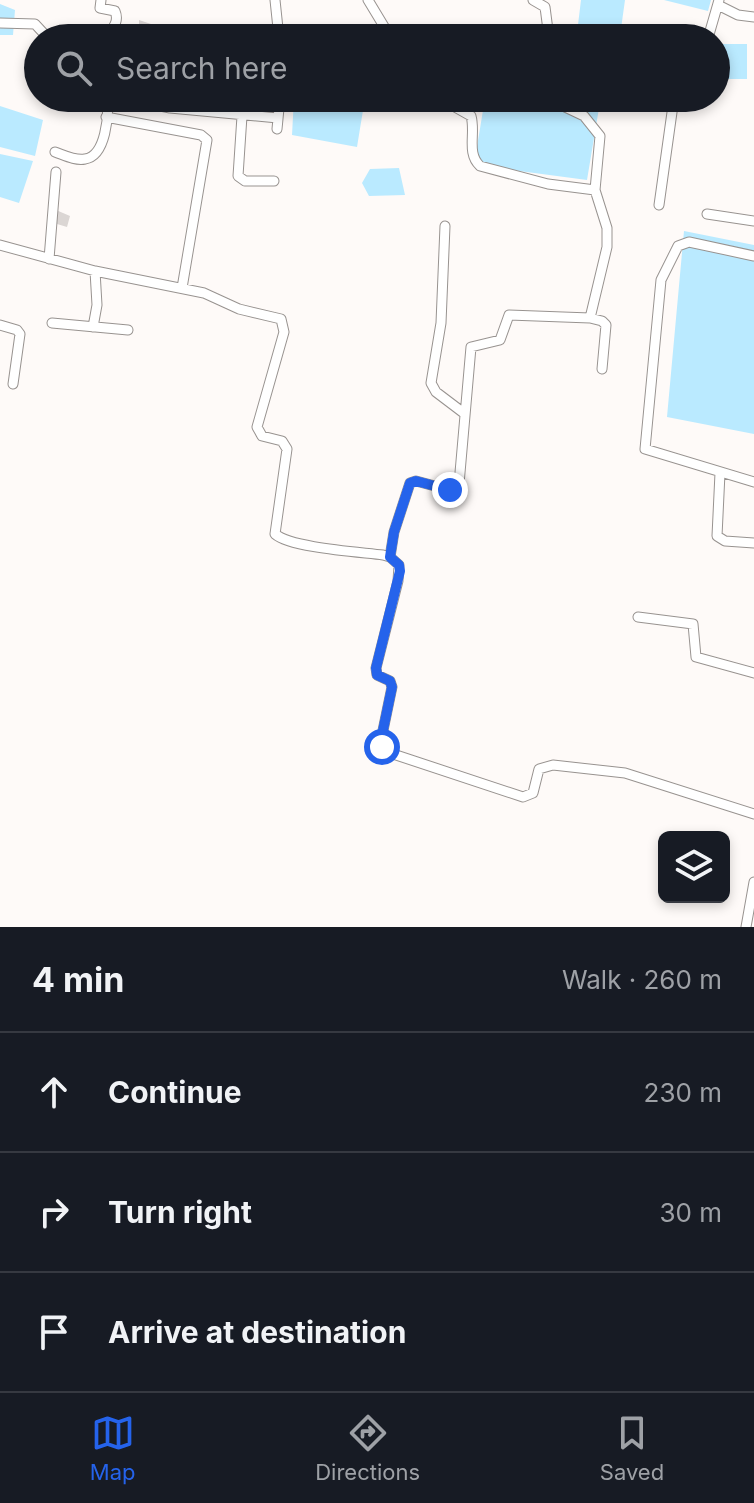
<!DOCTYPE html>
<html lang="en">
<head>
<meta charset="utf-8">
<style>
  :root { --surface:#171b24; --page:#242831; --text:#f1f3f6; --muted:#9ea1a6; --line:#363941; --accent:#2563eb }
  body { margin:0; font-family:Inter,sans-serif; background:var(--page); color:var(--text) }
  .controls { position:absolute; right:24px; bottom:24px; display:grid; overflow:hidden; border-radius:12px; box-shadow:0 4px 12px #0003 }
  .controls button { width:72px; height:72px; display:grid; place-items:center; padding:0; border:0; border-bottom:2px solid var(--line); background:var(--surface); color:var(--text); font:40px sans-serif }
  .stop { position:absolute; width:24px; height:24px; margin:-18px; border:6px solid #2563eb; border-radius:50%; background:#fff }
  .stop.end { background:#2563eb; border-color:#fff; box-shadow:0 2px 8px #0008 }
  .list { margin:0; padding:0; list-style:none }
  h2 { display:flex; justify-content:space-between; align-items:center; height:104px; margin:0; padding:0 32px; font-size:34px }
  h2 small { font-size:26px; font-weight:400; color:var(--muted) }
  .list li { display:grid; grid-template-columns:52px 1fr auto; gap:24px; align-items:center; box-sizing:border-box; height:120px; padding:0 32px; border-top:2px solid var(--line) }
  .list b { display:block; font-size:30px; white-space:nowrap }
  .list em { font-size:26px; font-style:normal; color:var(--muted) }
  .icon { flex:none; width:44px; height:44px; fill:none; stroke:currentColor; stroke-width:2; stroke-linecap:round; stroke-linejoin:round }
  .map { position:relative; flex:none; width:754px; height:927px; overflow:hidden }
  .search { position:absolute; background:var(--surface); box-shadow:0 4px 12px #0003; left:24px; right:24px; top:24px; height:88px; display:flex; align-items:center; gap:20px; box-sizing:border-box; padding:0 28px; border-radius:44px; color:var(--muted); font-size:30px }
  .sheet { height:464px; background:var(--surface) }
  nav { display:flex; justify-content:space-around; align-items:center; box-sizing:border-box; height:112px; border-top:2px solid var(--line); background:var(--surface); font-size:22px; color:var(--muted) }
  nav a { display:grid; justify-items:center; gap:4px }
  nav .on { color:var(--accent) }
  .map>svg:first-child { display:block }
</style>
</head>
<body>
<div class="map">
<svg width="754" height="927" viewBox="0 0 754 927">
  <rect width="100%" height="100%" fill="#fefaf8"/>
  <path fill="#baeaff" d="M581,0H625L620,36L577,33Z
    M664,0H711L708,11Z
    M0,4L15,10L13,35H0Z
    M716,44H747V79H716Z
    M294,98H365L357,147L292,135Z
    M485,98H597L600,102L587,180L474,165Z
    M0,106L43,120L35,156L0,147Z
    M0,154L33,161L19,203L0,197Z
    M399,168L405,195L369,196L362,183L370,169Z
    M684,231L754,245V434L667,417Z"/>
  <path fill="#dbd6d4" d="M139,20L151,24V34L139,33Z
    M56,210L70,216L67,227L57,224Z"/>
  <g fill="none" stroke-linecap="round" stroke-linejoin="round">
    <defs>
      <path id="street" d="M101,0L100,8L115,11C120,23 111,29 106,38
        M275,0L279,38
        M368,0L391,38
        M533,0L545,7L549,38
        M718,5L738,15L754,17
        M0,23L35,24L48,38
        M462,38L463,37
        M708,38L719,0
        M123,98L170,108L278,118
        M439,98L471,116C476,133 466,153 480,166L548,184L595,190
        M546,98L584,116L600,136L595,190L607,228V247L590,318
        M242,116L238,176L245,181H274
        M106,117L201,135L207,140L182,288
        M277,129L280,98
        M55,152C64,155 75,161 85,159C106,156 109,115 107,98
        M659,205L674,98
        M707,214L754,221
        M445,226L441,323L431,383L436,392L465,414
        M0,245L95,271L204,293L239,309L281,319L284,332L257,427L262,436L282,441L287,449L275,534C291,548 360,552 383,555L390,557L399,565L398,581L376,668L377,675L390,681L392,687L381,740L387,752L523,797L533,793L539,769L553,765L625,773L754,814
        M754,256L689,242L678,246L661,280L645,449L754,482
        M49,259L56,172
        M52,323L128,330
        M0,325L17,330L20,334L13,384
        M93,327L97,305L95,271
        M720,473L717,536L725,541L754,543
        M390,557L394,532L410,483L416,481L450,490L459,484L471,347L500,340L509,315L590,318L602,321L606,325L602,369
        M638,617L693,624L696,657L754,673
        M746,927L754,882"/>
    </defs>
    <use href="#street" stroke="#989390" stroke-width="11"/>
    <use href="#street" stroke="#fff" stroke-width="9"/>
  </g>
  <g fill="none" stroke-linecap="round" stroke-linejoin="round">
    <path stroke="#2563eb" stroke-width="10" d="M382,747L381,740L392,687L390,681L377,675L376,668L400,571L399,565L390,557L394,532L410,483L416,481L450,490"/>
  </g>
</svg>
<div class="controls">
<button><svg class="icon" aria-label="layers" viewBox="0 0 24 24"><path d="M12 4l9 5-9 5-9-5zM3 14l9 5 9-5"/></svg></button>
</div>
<div class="stop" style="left:382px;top:747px"></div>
<div class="stop end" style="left:450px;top:490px"></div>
<div class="search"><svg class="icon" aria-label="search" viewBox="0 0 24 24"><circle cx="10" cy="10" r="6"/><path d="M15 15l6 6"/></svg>Search here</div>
</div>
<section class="sheet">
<h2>4 min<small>Walk · 260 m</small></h2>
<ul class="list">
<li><svg class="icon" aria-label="ahead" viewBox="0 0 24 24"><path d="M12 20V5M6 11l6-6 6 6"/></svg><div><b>Continue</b></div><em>230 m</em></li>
<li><svg class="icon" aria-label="right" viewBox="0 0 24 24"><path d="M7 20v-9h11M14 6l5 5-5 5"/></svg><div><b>Turn right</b></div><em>30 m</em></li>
<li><svg class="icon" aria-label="arrive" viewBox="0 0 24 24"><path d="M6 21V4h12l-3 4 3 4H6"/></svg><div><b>Arrive at destination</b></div></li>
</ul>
</section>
<nav>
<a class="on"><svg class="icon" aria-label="map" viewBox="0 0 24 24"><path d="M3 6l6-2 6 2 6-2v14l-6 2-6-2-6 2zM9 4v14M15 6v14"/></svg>Map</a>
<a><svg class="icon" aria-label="directions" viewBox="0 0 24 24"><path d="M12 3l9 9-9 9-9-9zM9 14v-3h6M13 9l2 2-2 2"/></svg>Directions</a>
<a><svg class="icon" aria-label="saved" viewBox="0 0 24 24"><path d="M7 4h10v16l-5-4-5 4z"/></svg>Saved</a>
</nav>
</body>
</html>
